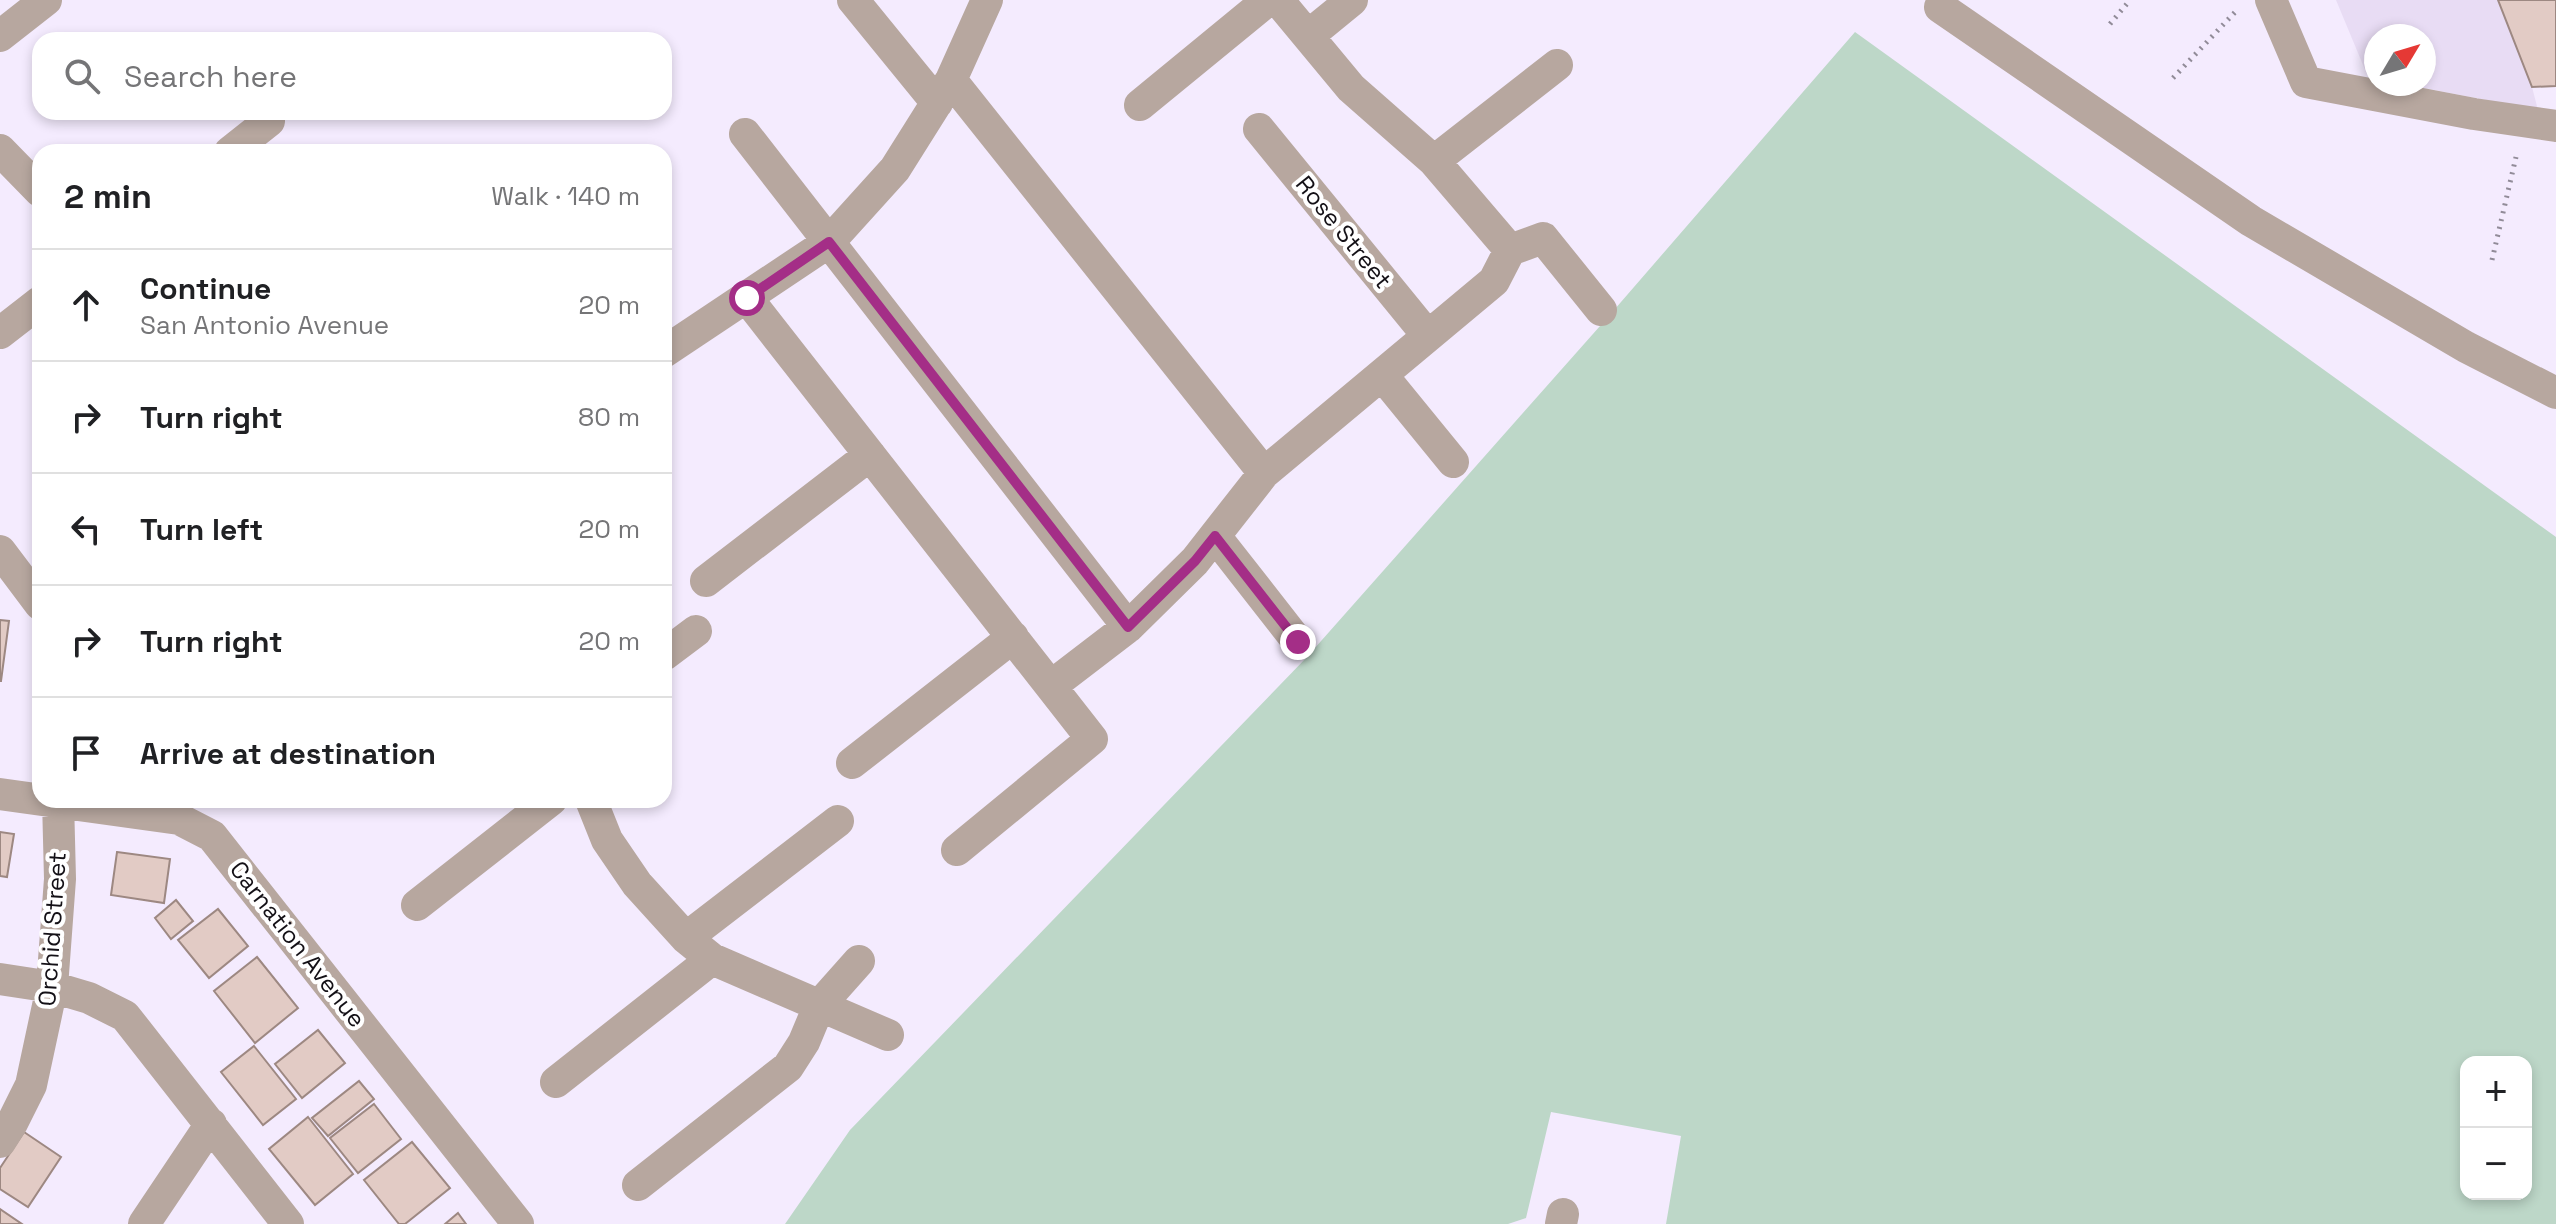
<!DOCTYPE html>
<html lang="en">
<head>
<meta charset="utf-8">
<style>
  :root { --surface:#fff; --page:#f6f6f6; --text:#202124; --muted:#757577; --line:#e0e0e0 }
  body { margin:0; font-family:"Space Grotesk",sans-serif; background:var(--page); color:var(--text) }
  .controls { position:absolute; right:24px; bottom:24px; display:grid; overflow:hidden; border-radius:16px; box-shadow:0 4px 12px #0003 }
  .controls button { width:72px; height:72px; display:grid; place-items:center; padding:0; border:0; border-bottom:2px solid var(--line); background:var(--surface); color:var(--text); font:40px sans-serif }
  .compass { position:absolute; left:2364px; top:24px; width:72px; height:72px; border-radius:50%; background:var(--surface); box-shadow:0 4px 12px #0003; rotate:52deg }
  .stop { position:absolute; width:24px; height:24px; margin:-18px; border:6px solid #a42e87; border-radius:50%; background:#fff }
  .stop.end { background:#a42e87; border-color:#fff; box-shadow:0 2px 8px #0008 }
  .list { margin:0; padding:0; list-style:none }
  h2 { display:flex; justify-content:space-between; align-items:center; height:104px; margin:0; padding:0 32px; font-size:34px }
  h2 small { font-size:26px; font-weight:400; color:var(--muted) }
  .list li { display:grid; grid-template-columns:52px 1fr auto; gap:24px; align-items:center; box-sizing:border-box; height:112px; padding:0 32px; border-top:2px solid var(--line) }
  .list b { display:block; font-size:30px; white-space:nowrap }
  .list p { margin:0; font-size:26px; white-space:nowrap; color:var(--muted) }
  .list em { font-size:26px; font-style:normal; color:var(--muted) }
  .icon { flex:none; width:44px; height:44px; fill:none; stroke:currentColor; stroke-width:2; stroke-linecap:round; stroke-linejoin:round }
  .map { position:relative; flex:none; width:2556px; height:1224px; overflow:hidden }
  .search { position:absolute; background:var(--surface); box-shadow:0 4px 12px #0003; left:32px; top:32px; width:640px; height:88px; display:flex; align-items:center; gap:20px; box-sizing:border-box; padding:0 28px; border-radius:24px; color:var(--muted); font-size:30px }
  .panel { position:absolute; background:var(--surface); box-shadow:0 4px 12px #0003; left:32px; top:144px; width:640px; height:664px; border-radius:24px }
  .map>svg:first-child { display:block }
</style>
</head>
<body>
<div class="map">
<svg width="2556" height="1224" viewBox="0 0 2556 1224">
  <rect width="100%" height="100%" fill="#f4ebfe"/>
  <path fill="#e8dcf4" d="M2336,0H2556V86L2532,87L2538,110L2403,84H2424V36H2376V79L2368,77Z"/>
  <path fill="#bdd7c8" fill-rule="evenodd" d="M1855,32L2556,537V1224H1666L1681,1136L1551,1112L1526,1218L1508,1224H785L850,1130L1306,658L1608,317ZM2466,1062H2526V1194H2466Z"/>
  <path fill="#e2cbc5" stroke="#9d8882" stroke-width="2" d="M2498,0H2556V86L2532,87Z
    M0,620L9,621L1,681H0Z
    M0,832L14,834L7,877L0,876Z
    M117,852L170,859L164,903L111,895Z
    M176,900L193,921L171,939L155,918Z
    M218,909L248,946L209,978L178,940Z
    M257,957L298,1008L255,1043L214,991Z
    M318,1030L345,1063L302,1098L275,1064Z
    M254,1046L296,1099L263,1125L221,1072Z
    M359,1081L374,1099L328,1136L312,1118Z
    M374,1104L401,1139L358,1173L330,1138Z
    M308,1117L353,1174L315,1205L269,1149Z
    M24,1132L61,1157L28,1207L0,1189V1168Z
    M412,1142L450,1188L405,1224H399L364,1180Z
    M0,1209L22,1224H0Z
    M458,1213L466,1224H445Z"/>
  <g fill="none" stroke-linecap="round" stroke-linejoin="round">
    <path stroke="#918b98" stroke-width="5" stroke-dasharray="2 6" stroke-linecap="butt" d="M2110,24L2130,0
      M2173,78L2237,10
      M2492,260L2516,157"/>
    <path stroke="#b7a79f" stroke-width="32" d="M853,0L937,103
      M1278,0L1351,88L1434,161L1510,250
      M2271,0L2306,82L2474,114L2556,126
      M1940,7L2251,221L2466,347L2556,393
      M0,36L46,0
      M1308,36L1352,0
      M951,80L1264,473
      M1140,105L1268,0
      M1259,129L1428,336
      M745,134L1128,627
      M0,150L40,191
      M230,152L269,121
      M1434,161L1557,65
      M747,298L1092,739L957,850
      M0,333L40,302
      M664,352L829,242L895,169L951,80L987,0
      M1382,375L1453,462
      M1215,536L1298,642
      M0,551L40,604
      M706,581L870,455
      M664,655L696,631
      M1051,686L1128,627L1195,561L1264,473L1494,281L1510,250L1543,238L1601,310
      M852,763L1013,637
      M0,794L179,819L212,836L518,1224
      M591,800L607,840L637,884L686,938L712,959L888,1035
      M417,905L551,800
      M686,938L838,821
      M0,979L52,987L89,998L125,1016L288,1224
      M556,1082L712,959
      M0,1142L12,1123L31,1085L52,987L60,879L58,800
      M638,1185L788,1067L804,1042L819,1006L859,961
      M144,1224L211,1124
      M1561,1224L1563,1214"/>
  </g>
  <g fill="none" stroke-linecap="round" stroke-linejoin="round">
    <path stroke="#a42e87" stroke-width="10" d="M747,298L829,242L1128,627L1195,561L1215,536L1298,642"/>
  </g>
  <g text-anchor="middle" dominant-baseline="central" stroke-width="8" stroke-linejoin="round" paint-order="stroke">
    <g font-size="24" fill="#131016" stroke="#fff">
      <text transform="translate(1344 232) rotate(51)">Rose Street</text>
      <text transform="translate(52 929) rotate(-86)">Orchid Street</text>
      <text transform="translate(298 944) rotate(52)">Carnation Avenue</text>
    </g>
  </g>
</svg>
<div class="controls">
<button>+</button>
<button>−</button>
</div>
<svg class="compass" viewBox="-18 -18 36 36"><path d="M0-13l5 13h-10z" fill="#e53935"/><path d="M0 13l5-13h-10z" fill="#757577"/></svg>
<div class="stop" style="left:747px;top:298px"></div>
<div class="stop end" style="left:1298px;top:642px"></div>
<div class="search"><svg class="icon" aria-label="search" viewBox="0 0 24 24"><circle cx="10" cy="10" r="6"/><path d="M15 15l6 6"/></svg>Search here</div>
<section class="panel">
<h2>2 min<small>Walk · 140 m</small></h2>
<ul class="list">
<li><svg class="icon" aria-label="ahead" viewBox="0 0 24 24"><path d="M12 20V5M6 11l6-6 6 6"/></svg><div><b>Continue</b><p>San Antonio Avenue</p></div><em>20 m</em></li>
<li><svg class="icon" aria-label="right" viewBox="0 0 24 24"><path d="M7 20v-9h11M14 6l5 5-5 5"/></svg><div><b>Turn right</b></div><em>80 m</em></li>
<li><svg class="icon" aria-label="left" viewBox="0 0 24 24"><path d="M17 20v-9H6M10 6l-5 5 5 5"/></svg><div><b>Turn left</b></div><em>20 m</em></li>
<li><svg class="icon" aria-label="right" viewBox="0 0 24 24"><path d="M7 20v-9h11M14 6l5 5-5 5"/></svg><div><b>Turn right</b></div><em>20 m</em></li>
<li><svg class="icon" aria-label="arrive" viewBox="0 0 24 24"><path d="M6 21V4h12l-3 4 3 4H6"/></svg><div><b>Arrive at destination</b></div></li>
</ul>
</section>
</div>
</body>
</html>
